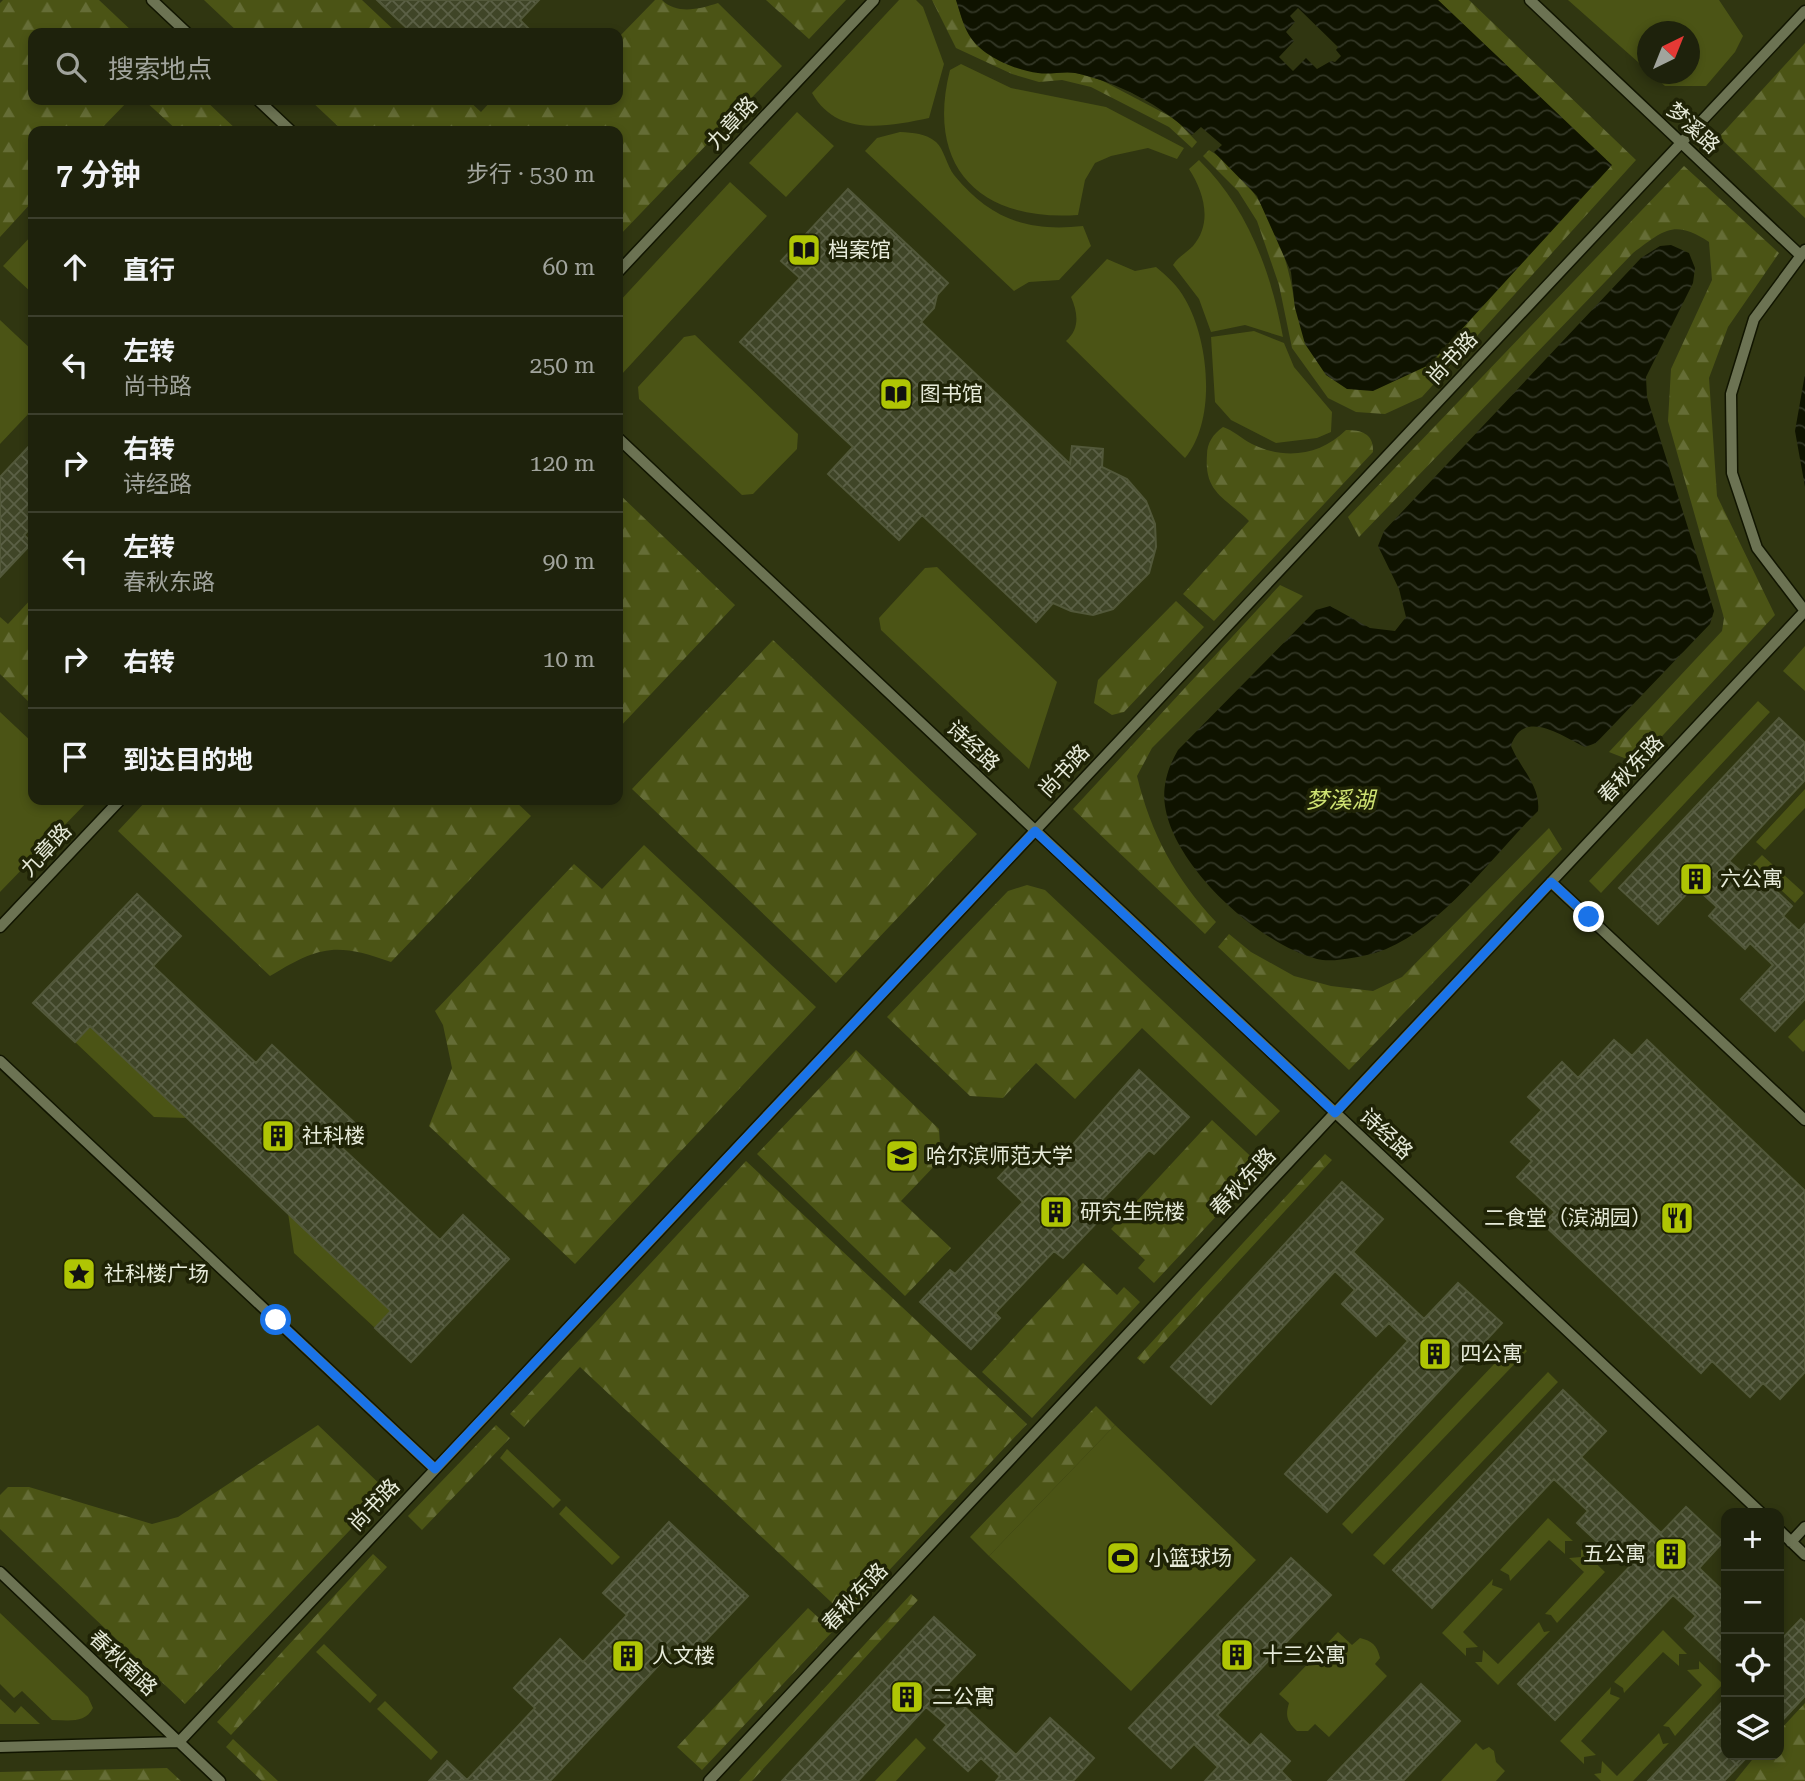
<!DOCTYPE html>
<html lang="zh">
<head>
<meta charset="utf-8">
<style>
  :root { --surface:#1e220c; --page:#262a15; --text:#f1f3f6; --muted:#a1a49d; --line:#3c3f2d }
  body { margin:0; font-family:"Roboto Serif","Noto Sans SC",serif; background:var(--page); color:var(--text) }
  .controls { position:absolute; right:21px; bottom:21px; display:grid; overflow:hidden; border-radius:14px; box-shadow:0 4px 10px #0003 }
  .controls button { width:63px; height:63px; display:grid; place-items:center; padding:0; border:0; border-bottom:2px solid var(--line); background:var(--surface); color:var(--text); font:35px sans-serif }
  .compass { position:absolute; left:1637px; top:21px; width:63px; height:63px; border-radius:50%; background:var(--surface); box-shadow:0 4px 10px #0003; rotate:43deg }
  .stop { position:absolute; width:21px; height:21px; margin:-16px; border:5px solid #1a73e8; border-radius:50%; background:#fff }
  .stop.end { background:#1a73e8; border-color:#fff; box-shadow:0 2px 7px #0008 }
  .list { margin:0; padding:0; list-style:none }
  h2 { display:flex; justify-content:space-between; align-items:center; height:91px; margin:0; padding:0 28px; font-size:30px }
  h2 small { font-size:23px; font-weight:400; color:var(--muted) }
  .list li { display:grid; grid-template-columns:46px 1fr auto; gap:21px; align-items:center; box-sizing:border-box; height:98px; padding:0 28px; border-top:2px solid var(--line) }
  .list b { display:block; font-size:26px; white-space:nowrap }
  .list p { margin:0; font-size:23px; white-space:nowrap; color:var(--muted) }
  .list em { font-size:23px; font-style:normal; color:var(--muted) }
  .icon { flex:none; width:38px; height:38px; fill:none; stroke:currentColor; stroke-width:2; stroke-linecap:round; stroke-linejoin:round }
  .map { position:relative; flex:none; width:1805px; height:1781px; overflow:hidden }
  .search { position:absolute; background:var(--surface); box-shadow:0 4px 10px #0003; left:28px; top:28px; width:595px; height:77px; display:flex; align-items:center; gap:18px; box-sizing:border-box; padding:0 24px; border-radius:14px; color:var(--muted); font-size:26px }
  .panel { position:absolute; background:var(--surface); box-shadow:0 4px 10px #0003; left:28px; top:126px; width:595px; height:679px; border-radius:14px }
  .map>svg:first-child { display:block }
</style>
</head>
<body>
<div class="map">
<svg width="1805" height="1781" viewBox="0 0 1805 1781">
  <defs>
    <pattern id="forest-firs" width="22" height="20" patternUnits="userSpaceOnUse" patternTransform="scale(1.75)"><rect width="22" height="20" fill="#4b5415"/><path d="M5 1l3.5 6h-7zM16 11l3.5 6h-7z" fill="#656d36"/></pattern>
    <pattern id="water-waves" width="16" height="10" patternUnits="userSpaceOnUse" patternTransform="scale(1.75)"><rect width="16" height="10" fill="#0f1300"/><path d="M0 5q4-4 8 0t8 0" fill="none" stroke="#323625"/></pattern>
    <pattern id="building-cross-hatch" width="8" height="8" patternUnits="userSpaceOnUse" patternTransform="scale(1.75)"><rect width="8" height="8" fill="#3f4527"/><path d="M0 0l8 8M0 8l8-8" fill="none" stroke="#5b6046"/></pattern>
  </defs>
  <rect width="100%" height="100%" fill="#282d10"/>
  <path fill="#303611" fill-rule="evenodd" d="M0,0H1805V1781H0ZM1647,32H1689V74H1647ZM33,33H618V100H33ZM33,131H618V800H33ZM1726,1513H1779V1755H1726Z"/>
  <path fill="#4b5415" d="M899,0H916L923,7L944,64L929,118C886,127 837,137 812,93Z
    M1568,0H1719L1743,36L1735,52L1706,86H1665L1651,74H1689V32H1647V70Z
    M961,64L1011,88L1106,107L1184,148L1177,159L1148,148L1111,156L1095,163L1085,180L1078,215C981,222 925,168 950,70Z
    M797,112L834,146L786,197L749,163Z
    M900,132C914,133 925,133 936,142C944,149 947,166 954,175C990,219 1027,232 1083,226L1091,246L1059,280L1029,282L1014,291L865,151L877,138Z
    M1199,160C1247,207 1271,271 1283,337L1245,325L1211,332L1199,299L1173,265C1178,257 1186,253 1193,246C1213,223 1204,192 1189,169Z
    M730,182L767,216L622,374L618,370V303Z
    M33,234V294L3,266Z
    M1107,259L1135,271L1156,267C1167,276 1178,286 1185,299C1209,340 1217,420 1185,458L1066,341C1080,329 1078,313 1071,297Z
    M0,320L33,351V409L0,444Z
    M1254,331L1284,343L1294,367L1332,412L1331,432L1317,438L1276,443L1231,420L1215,402L1211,337Z
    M695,335L798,434L797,449L753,494L742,495L639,399L638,387L684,337Z
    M937,567L1057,682L1029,769L881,630L879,618L925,568Z
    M1805,646V691L1783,671Z
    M1758,701L1770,712L1601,893L1589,881Z
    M0,712L33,743V800H89L0,892Z
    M1805,789V808L1765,850L1756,842Z
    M1762,855L1804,893L1795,903L1753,864Z
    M1805,1019V1050L1803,1052L1788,1037Z
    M90,1026L187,1118L154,1117L75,1042Z
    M288,1213L391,1311L375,1328L294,1253Z
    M1516,1341L1527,1351L1352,1534L1342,1524Z
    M1548,1372L1558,1382L1384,1565L1373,1555Z
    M1115,1425L1256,1560L1131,1691L989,1556Z
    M507,1449L561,1500L553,1508L500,1458Z
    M566,1506L620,1557L612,1565L559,1514Z
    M1548,1518L1573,1541H1565V1554L1549,1540L1510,1581L1509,1575L1500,1570Z
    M1581,1549L1605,1572L1557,1623L1551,1615L1545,1614L1584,1572L1569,1558L1581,1557Z
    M1493,1579L1492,1585L1503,1589L1463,1632L1478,1647L1466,1648V1656L1442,1633Z
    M0,1613L88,1697L93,1708C85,1724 68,1720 52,1720L22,1691L14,1698L0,1684Z
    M1539,1622L1544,1632L1550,1631L1498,1685L1475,1662H1482L1483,1650L1498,1664Z
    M1663,1630L1687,1654H1679V1666L1663,1652L1624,1693L1623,1688L1614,1682Z
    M1338,1632L1352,1645L1360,1638C1372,1641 1377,1645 1380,1658L1375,1664L1387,1676L1329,1737L1315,1724L1308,1731H1297C1287,1722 1285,1716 1289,1703L1279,1694Z
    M324,1644L377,1695L370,1703L316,1652Z
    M1699,1661L1723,1684L1675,1736L1669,1727L1663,1726L1702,1685L1687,1670L1699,1669Z
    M1611,1687L1610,1694L1620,1698L1581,1741L1596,1755L1584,1757V1764L1560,1741Z
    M0,1699L15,1713L21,1706L40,1724H0Z
    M385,1701L438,1752L431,1760L377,1709Z
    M1659,1733L1663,1744L1669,1743L1633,1781H1601L1594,1774L1601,1773L1602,1761L1617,1776Z
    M916,1738L926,1748L896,1781H875Z
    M1476,1743L1483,1750L1489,1747L1494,1751L1496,1762L1505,1771L1496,1781H1441Z"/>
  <path fill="url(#forest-firs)" d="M3,0H99L134,33H33V100H129L99,131H33V201L0,237V3Z
    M204,0H362L397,33H239Z
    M655,0H662C677,15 700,9 718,3L782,66L618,237V131H343L310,100H468L481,112L492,100H618V38Z
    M766,0H846L809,39Z
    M932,0H956L963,22L1038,73L1073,72L1101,80L1175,119L1197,142L1192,148L1169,127L1091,87L1062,80L1039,82L1012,74L956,48Z
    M1438,0H1469L1636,160L1422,397L1385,414L1356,412L1328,398L1292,348L1279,285L1257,221L1238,191L1203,156L1209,150C1261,181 1289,251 1295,308L1611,165Z
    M1805,43V218L1719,137Z
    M144,100H205L238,131H178Z
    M1684,166L1779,253L1728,327L1709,378L1717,496L1775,615L1637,763L1609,752L1722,631L1724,618L1668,421L1671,369L1712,280L1709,242C1674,219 1664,230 1633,253L1359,537L1348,517Z
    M1223,427C1233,430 1242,439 1252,444C1284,460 1320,456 1346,430C1362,430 1374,434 1373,452L1214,621L1183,594L1249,521C1225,497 1204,493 1207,455C1207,443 1213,434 1223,427Z
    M618,493L735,605L618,729Z
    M1280,585L1303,596L1152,748L1137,776C1151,834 1175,878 1216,922L1205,934L1073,809Z
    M33,597V706L0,674V617L8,624Z
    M1176,601L1204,627L1124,712L1112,715L1094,703L1098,680Z
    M773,640L977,834L836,983L632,789Z
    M147,800H514L531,816L391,962C336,942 319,946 270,976L118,831Z
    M1549,828L1562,849L1349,1070L1218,947L1229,934L1251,952L1294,976L1331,986L1373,991L1402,977Z
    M644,845L816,1007L575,1264L429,1126L452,1068L443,1025L435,1011L574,864L602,889Z
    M1027,885L1045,890L1280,1111L1256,1136L1142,1028L1075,1099L1036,1063L1003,1098L970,1096L887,1017L1008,891Z
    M856,1050L939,1129L941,1159L901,1201L951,1248L905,1296L757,1154Z
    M1212,1120L1262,1167L1154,1283L1138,1268L1145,1260L1111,1229Z
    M1325,1154L1332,1160L1144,1364L1137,1358Z
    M746,1161L1027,1424L846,1616L580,1367L524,1427L510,1414Z
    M1083,1263L1117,1295L1124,1287L1140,1302L1032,1418L982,1372Z
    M1096,1406L1115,1425L989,1556L970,1537Z
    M318,1425L387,1491L185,1704L0,1529V1495L8,1487H29L152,1524L178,1517Z
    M496,1425L510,1438L422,1530L408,1516Z
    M373,1554L387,1567L231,1735L217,1722Z
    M911,1594L918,1600L752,1781H739Z
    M808,1608L833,1631L702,1770L677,1747Z
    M1805,1703V1781H1735L1756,1755H1779V1731Z
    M233,1739L278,1781H262L226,1747Z
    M167,1768L181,1781H0V1772Z"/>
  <path fill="url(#water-waves)" fill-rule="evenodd" d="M956,0H1438L1612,165L1429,365L1373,391L1347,389L1326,375L1305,344L1295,308L1291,272L1257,196L1214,152L1222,145L1201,127L1192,135C1162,105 1117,82 1075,73C1063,71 1050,75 1038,73C1015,70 981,56 969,35C963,25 960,12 956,0ZM1298,8L1338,47L1336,50L1341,56L1335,62L1331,61L1317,69L1306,58L1293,71L1279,57L1294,41L1286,32L1295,22L1290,16Z
    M1671,245L1689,253L1695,268L1693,283L1646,377L1647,397L1714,611L1710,624L1596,743L1585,747C1563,737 1523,707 1511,746C1520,768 1541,786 1538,811C1492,856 1438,934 1375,953C1359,957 1332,963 1317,959C1259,944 1174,867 1165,806C1162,786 1168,767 1178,750L1316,610L1330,606L1370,628L1395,631L1406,617L1399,589L1378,546L1384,531L1641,258L1660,246Z
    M1805,374V487L1795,431Z"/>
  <path fill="url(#building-cross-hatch)" stroke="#52583a" stroke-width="2" d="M377,0H539L520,20L533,33H412Z
    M848,189L948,283L937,295L934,308L921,322L1070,464L1072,446L1103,449L1102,467L1127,479L1146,501L1155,524L1156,547L1149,573L1113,609L1093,615L1071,611L1053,603L1036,622L922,515L899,540L828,474L853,447L740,342L800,278L781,261Z
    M33,442V525L24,535L32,543L0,577V477Z
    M1779,718L1805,743V780L1729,861L1742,872L1749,865L1792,906L1783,916L1799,931L1805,924V999L1775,1031L1741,999L1773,965L1750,943L1745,949L1709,916L1717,907L1694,886L1658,924L1619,888Z
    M137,894L181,936L153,966L256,1063L272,1045L358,1126L340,1146L440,1240L463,1215L509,1259L411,1362L375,1328L391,1311L90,1026L75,1042L33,1003Z
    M1614,1040L1632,1056L1647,1040L1805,1191V1372L1780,1399L1763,1383L1750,1397L1712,1361L1701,1373L1543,1224L1555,1212L1517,1177L1532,1161L1511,1142L1542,1110L1528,1097L1562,1062L1578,1078Z
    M1139,1070L1189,1117L1154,1154L1149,1150L1094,1208L1103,1216L1063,1258L1054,1251L995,1313L1000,1318L971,1349L920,1302L950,1270L955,1274L1023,1202L998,1178L1028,1146L1052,1168Z
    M1342,1182L1383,1219L1353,1252L1424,1319L1458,1283L1502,1323L1327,1512L1285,1474L1408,1341L1389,1323L1376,1336L1342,1304L1355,1290L1335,1271L1211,1404L1171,1367Z
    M1563,1390L1606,1431L1581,1457L1661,1533L1686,1507L1723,1542L1699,1568L1726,1594V1663L1724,1665L1685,1628L1696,1616L1673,1595L1555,1720L1518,1684L1636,1560L1614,1539L1605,1549L1577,1523L1588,1511L1554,1479L1432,1608L1393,1570Z
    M669,1522L748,1596L685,1662L673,1650L550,1781H429L447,1761L467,1780L535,1708L514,1688L560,1639L583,1662L627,1615L603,1593Z
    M1291,1558L1331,1595L1217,1715L1250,1746L1261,1734L1290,1761L1281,1771L1291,1781H1205L1218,1767L1194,1744L1171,1768L1129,1728Z
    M934,1617L975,1655L944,1688L1016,1755L1050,1718L1094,1758L1073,1781H996L1000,1776L981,1758L968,1771L934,1740L947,1725L926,1707L858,1781H782Z
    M1801,1619L1805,1623V1696L1779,1724V1642Z
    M1421,1684L1460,1721L1403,1781H1328Z
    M1726,1698V1755H1749L1724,1781H1648Z"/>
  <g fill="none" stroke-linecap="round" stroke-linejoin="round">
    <defs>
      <path id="lane" d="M152,0L187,33
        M1530,0L1799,254
        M258,100L291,131
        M1805,250L1754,319L1731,394L1732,473L1757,548L1805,611
        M618,272L874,0
        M618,438L1761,1513
        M1551,882L1805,1120
        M0,927L120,800
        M0,1061L435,1469
        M1779,1530L1805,1555
        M1791,1542L1805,1527
        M0,1572L220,1781
        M0,1747L179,1742L1805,11
        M709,1781L1805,611"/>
    </defs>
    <use href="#lane" stroke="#111500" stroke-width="13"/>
    <use href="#lane" stroke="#6c7353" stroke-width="10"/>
  </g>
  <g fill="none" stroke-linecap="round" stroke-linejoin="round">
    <path stroke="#1a73e8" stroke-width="9" d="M276,1320L435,1469L1035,831L1335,1113L1551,882L1589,917"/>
  </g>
  <defs>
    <symbol id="library-square" viewBox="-11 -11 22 22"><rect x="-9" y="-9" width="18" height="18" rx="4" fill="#afc504" stroke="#1f2306"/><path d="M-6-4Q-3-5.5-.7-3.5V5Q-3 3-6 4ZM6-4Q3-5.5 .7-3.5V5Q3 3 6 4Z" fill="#111"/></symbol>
    <symbol id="building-square" viewBox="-11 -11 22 22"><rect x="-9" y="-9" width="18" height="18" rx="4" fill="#afc504" stroke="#1f2306"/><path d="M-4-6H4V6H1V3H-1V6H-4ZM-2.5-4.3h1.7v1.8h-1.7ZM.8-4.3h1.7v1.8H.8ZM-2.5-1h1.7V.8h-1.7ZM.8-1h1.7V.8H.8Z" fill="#111"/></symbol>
    <symbol id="university-square" viewBox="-11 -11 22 22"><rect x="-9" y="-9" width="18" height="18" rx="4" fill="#afc504" stroke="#1f2306"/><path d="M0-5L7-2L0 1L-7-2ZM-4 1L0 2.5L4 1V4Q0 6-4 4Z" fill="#111"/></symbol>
    <symbol id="restaurant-square" viewBox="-11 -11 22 22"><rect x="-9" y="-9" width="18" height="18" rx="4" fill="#afc504" stroke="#1f2306"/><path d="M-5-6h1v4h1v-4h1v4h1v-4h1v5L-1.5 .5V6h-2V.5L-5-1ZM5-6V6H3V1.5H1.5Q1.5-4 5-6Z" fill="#111"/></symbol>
    <symbol id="sight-square" viewBox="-11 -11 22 22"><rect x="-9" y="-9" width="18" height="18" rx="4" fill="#afc504" stroke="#1f2306"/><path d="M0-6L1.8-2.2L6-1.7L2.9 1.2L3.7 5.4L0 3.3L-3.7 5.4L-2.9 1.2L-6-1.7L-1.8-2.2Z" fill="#111"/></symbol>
    <symbol id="stadium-square" viewBox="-11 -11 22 22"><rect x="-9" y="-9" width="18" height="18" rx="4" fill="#afc504" stroke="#1f2306"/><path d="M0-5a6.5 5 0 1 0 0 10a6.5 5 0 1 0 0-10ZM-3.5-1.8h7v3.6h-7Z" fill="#111"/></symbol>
  </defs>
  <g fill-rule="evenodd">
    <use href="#library-square" x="785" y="231" width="38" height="38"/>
    <use href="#library-square" x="877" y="375" width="38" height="38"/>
    <use href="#building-square" x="1677" y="860" width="38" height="38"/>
    <use href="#building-square" x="259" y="1117" width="38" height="38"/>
    <use href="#university-square" x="883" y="1137" width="38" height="38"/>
    <use href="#building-square" x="1037" y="1193" width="38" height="38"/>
    <use href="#restaurant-square" x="1658" y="1199" width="38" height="38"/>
    <use href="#sight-square" x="60" y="1255" width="38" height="38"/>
    <use href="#building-square" x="1416" y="1335" width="38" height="38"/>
    <use href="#building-square" x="1652" y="1535" width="38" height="38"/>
    <use href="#stadium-square" x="1104" y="1539" width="38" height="38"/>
    <use href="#building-square" x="1218" y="1636" width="38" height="38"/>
    <use href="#building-square" x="609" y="1637" width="38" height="38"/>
    <use href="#building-square" x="888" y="1678" width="38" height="38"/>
  </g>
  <g text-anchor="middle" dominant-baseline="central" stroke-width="7" stroke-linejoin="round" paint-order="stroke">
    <g font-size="21" fill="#e6ead9" stroke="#1f2306">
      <text transform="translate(732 123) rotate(-47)">九章路</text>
      <text transform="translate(1693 128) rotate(43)">梦溪路</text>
      <text transform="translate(1452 358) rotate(-47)">尚书路</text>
      <text transform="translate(973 746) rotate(43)">诗经路</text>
      <text transform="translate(1631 769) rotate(-47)">春秋东路</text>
      <text transform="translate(1064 771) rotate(-47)">尚书路</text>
      <text transform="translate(46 850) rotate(-47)">九章路</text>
      <text transform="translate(1386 1134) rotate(43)">诗经路</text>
      <text transform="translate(1243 1182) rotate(-47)">春秋东路</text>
      <text transform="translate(374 1505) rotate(-46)">尚书路</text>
      <text transform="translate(855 1597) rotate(-47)">春秋东路</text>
      <text transform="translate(123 1663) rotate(43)">春秋南路</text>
    </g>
    <g font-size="21" fill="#e6ead9" stroke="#1f2306" text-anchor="start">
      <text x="828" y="250">档案馆</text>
      <text x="920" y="394">图书馆</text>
      <text x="1720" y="879">六公寓</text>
      <text x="302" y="1136">社科楼</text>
      <text x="926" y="1156">哈尔滨师范大学</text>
      <text x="1080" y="1212">研究生院楼</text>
      <text x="1652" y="1218" text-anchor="end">二食堂（滨湖园）</text>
      <text x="104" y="1274">社科楼广场</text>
      <text x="1460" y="1354">四公寓</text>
      <text x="1646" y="1554" text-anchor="end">五公寓</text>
      <text x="1148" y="1558">小篮球场</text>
      <text x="1262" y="1655">十三公寓</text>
      <text x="652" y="1656">人文楼</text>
      <text x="932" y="1697">二公寓</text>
    </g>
    <g font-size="23" font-style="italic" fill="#cfe372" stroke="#1f2306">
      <text x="1340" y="800">梦溪湖</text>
    </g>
  </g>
</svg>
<div class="controls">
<button>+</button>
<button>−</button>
<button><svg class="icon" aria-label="locate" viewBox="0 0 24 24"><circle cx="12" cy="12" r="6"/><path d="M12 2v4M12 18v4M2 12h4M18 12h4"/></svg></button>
<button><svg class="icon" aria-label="layers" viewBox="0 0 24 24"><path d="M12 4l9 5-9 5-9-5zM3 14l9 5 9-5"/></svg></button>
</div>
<svg class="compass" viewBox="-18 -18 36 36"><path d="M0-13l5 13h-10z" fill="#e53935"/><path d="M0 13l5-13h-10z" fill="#a1a49d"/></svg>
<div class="stop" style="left:276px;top:1320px"></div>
<div class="stop end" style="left:1589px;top:917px"></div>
<div class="search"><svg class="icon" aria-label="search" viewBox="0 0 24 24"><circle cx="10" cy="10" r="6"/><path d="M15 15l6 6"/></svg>搜索地点</div>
<section class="panel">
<h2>7 分钟<small>步行 · 530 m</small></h2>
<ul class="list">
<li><svg class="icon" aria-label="ahead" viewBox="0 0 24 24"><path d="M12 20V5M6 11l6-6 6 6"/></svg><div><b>直行</b></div><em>60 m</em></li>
<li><svg class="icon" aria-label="left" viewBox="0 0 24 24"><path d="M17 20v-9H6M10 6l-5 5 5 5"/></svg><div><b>左转</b><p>尚书路</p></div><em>250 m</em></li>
<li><svg class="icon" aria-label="right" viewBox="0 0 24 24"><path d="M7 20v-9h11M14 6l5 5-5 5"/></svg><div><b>右转</b><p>诗经路</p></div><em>120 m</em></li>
<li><svg class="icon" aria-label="left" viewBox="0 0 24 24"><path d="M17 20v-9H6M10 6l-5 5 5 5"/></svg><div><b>左转</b><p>春秋东路</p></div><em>90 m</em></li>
<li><svg class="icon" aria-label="right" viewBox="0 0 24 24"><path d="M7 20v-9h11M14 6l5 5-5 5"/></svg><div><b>右转</b></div><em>10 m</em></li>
<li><svg class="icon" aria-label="arrive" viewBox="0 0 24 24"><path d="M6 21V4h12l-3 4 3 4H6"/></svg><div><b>到达目的地</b></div></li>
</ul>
</section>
</div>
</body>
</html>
